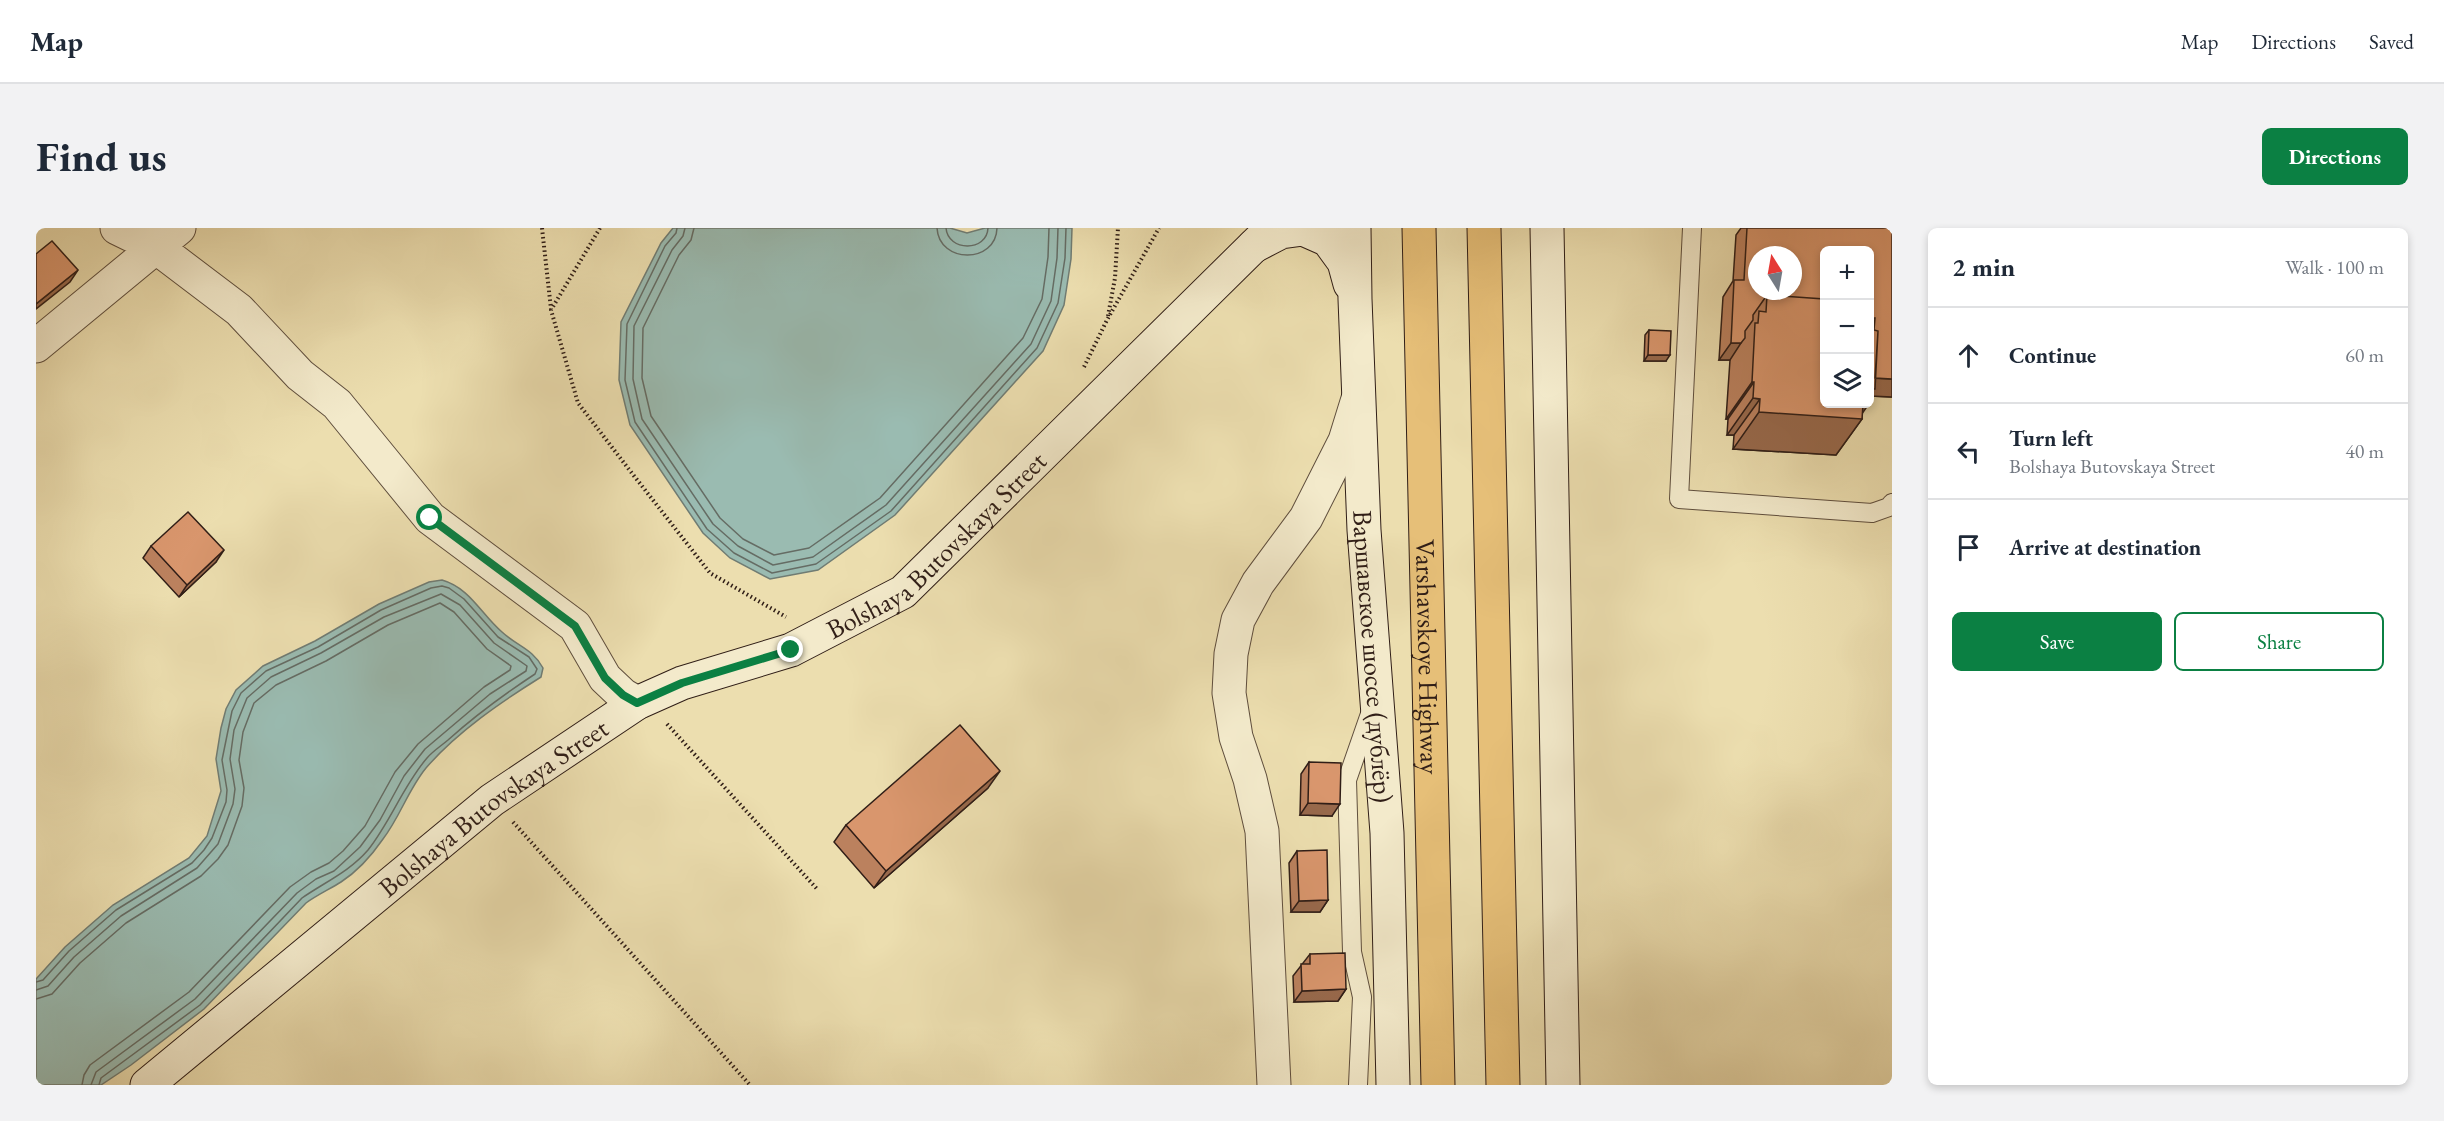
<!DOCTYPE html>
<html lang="en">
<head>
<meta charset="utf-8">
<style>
  :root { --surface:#fff; --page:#f2f2f3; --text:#1f2937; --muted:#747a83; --line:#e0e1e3; --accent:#0b8043 }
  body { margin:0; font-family:"EB Garamond",serif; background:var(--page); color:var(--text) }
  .controls { position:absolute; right:18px; top:18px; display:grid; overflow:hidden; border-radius:9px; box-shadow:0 3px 9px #0003 }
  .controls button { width:54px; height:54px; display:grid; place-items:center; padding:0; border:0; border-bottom:2px solid var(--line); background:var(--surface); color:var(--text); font:30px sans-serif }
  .compass { position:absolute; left:1712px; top:18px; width:54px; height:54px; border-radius:50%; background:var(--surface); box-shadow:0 3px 9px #0003; rotate:349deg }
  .stop { position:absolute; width:18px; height:18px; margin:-14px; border:4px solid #0b8043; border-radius:50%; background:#fff }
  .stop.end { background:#0b8043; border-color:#fff; box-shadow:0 2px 6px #0008 }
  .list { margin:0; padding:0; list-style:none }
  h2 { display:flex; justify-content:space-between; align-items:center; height:78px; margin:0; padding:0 24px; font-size:26px }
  h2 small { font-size:20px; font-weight:400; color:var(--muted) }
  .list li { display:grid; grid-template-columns:39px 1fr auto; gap:18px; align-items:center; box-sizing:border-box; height:96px; padding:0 24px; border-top:2px solid var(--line) }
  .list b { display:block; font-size:22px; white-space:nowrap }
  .list p { margin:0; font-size:20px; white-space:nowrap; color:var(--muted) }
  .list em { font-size:20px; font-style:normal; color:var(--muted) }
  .actions { display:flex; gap:12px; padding:18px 24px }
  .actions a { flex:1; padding:14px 0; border:2px solid var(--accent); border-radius:9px; text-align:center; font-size:21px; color:var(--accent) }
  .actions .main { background:var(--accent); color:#fff }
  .icon { flex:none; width:33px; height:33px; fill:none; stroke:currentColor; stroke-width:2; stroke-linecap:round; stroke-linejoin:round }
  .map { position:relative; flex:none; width:1856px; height:857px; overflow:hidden; border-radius:9px }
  header { display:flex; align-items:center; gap:36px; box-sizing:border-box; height:84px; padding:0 30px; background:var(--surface); border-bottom:2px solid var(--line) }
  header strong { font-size:28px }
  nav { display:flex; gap:33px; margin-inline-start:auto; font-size:21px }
  .intro { display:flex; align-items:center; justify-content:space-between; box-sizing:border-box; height:144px; padding:0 36px }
  h1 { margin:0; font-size:42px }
  .button { padding:15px 27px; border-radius:9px; background:var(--accent); color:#fff; font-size:21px; font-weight:700 }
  main { display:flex; gap:36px; padding:0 36px }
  aside { flex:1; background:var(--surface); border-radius:9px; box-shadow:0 3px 9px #0003 }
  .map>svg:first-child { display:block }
</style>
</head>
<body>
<header>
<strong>Map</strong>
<nav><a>Map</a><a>Directions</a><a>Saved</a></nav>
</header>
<div class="intro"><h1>Find us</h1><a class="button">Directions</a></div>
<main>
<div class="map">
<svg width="1856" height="857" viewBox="0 0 1856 857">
  <rect width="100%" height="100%" fill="#ecdeaf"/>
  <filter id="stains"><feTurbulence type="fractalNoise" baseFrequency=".00333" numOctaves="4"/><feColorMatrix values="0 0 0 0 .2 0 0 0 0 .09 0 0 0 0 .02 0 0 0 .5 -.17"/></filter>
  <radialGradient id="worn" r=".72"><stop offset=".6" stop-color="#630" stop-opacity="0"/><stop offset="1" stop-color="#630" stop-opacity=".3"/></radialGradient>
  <path fill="#9abbb1" stroke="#707c73" stroke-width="1.5" d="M637,0H914L931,5L949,0H1036L1035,31L1028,77L1007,123L859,287L782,342L734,351L694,330L667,305L594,197L583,152L585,94L625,15Z
    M406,352C434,360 445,386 466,404C481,418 497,421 507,440L505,449C465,474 421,504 390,540C372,562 364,589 347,611C336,627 322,643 305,654C294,661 281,667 270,675L168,781L95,837L65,857H0V751L29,719L77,677L153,630L171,608L185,563L180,531L185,500L190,481L200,462L227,438L279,413L343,376L393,354Z"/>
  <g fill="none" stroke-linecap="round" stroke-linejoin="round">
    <path stroke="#656c64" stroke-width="1.5" d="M641,0L640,5L629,18L591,96L589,152L599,194L671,301L698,325L736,345L780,336L855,283L1001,120L1022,75L1029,30L1030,0
      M649,0L647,8L636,22L598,98L597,151L606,191L677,296L702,318L737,337L777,329L850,277L995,116L1015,73L1021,30L1022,0
      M658,0L655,12L643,27L607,100L606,150L615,188L684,290L707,311L738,327L773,320L844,270L987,110L1006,71L1012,29L1013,0
      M901,0C903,36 960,36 961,0
      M910,0C912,24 951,24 952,0
      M0,754L7,752L33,723L80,682L156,635L168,622L176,610L190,574L191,562L186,532L196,483L205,465L230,443L282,419L345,382L395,360L406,358L413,360L428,371L462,409L493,429L501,441L499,446C467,467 441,486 412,512C405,518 397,523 391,530C367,558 355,593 332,622C313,644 289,654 266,670L164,777L65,850L63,857
      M0,762L12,758L38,729L85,688L161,640L182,616L197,576L199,561L194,531L198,502L211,470L235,449L285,425L348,389L405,366L424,377L458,415L491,438L490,443L454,466L389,521L368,548L344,592L324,619L298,643L280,651L261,665L159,771L60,844L55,857
      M0,771L16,766L44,735L90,695L165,648L182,631L192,617L206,578L208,560L203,532L207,504L218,475L240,457L290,433L352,397L404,375L418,384L451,421L475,438L474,442L448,459L382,516L359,544L329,598L307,623L293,635L275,644L254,659L153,764L54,837L48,847L46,857"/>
    <defs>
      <path id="lane" d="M1656,0L1643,271L1836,285L1853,279L1856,275
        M1322,857L1326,769L1316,724L1311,552L1335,483"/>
      <path id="street" d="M81,0L120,19L203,82L264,147L301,176L394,290L539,398L569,450L587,467L601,475
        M0,118L143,0
        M1238,857L1226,603L1214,551L1200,509L1193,465L1195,426L1202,392L1222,355L1270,290L1309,213L1322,171"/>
      <g id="secondary">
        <path id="s1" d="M1318,0L1319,71L1328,302L1351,605L1357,857"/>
        <path d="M1511,0L1527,857"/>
        <path d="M1218,18L1245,4L1267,1L1292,12L1308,34L1314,56"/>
        <path id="s2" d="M111,857L456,572L601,475L646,455L755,422L867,364L1236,0"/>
      </g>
      <g id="primary">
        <path id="s3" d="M1383,0L1402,857"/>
        <path d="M1448,0L1467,857"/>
      </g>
    </defs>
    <use href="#lane" stroke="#5f4e3d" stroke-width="20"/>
    <use href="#street" stroke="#5f4e3d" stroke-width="35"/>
    <use href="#secondary" stroke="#301e17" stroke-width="35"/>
    <use href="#primary" stroke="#301e17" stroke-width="35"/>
    <path stroke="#301e17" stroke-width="4" stroke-dasharray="1.5 3" stroke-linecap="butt" d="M506,0L515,81
      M564,0L515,82L542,175L595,244L674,345L750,389
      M1072,88L1079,50L1082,0
      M1048,139L1071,92L1123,0
      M631,496L782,662
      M477,594L714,857"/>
    <use href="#lane" stroke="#f3eacb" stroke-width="18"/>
    <use href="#street" stroke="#f3eacb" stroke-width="33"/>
    <use href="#secondary" stroke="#f3eacb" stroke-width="33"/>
    <use href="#primary" stroke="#e6bf78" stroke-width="33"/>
  </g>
  <path fill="#bb815e" stroke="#301e17" stroke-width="1.5" d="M1705,0H1856V169L1834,168L1833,22L1826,191L1800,227L1697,221L1698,207H1691L1692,191H1690L1694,132H1683L1687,69L1697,53L1700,7Z
    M1613,102L1630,133H1608L1609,107Z
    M115,318L180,334L143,369L107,330Z
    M1273,534L1296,588L1264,587L1265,546Z
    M952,560L838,660L798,614L810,597Z
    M1261,623L1292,672L1284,684H1255L1253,635Z
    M1274,726L1310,761L1302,773L1258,774L1257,748Z"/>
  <path fill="#98694c" stroke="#301e17" stroke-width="1.5" d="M42,42L34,54L0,81V76Z
    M1695,115H1705L1694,132H1683Z
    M1612,127H1634L1630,133H1608Z
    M1833,150L1856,151V169L1834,168L1833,169Z
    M1716,154H1718L1692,191H1690Z
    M1717,170L1724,171L1698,207H1691Z
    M1823,176L1832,177L1823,190L1826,191L1800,227L1697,221L1723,184Z
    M188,322L180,334L143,369L151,357Z
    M964,543L952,560L838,660L850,643Z
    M1272,575L1304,576L1296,588L1264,587Z
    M1292,672L1284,684H1255L1263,673Z
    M1310,761L1302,773L1258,774L1266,763Z"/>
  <path fill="#d9966d" stroke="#301e17" stroke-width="1.5" fill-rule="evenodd" d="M1711,0H1856V151L1839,150L1842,103L1838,102L1839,90H1833L1835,74H1833V22H1788V71L1731,67L1717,87V92L1709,103V110L1705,115H1695L1698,52H1708ZM1721,27H1757V63H1721Z
    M16,13L42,42L0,76V26Z
    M1731,67L1788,71V176H1832V177H1827L1826,191L1723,184L1724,171L1717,170L1718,154H1716L1719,95H1722L1723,83L1730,84Z
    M1833,90H1839L1838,102L1842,103L1839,161H1833Z
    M1613,102L1635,103L1634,127H1612Z
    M152,284L188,322L151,357L115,318Z
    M924,497L964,543L850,643L810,597Z
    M1273,534L1305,535L1304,576L1272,575Z
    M1291,622L1292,672L1263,673L1261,623Z
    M1309,725L1310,761L1266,763L1265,736H1274V726Z"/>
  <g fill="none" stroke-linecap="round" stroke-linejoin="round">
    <path stroke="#0b8043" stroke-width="8" d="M394,290L539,398L569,450L587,467L601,475L646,455L755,422"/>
  </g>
  <g text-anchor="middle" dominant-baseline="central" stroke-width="6" stroke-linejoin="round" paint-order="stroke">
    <g font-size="27" fill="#301e17" stroke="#f3eacb">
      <text stroke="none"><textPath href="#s2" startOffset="966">Bolshaya Butovskaya Street</textPath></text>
      <text stroke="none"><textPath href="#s1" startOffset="429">Варшавское шоссе (дублёр)</textPath></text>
      <text stroke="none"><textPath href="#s3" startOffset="429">Varshavskoye Highway</textPath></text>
      <text stroke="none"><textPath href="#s2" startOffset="444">Bolshaya Butovskaya Street</textPath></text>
    </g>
  </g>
  <rect width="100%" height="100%" filter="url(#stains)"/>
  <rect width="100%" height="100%" fill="url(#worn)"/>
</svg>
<div class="controls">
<button>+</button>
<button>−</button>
<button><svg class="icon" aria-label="layers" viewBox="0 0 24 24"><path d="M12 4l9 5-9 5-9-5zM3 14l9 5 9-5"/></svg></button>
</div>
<svg class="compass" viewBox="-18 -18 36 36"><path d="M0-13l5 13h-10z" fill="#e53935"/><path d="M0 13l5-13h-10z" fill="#747a83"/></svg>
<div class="stop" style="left:394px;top:290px"></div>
<div class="stop end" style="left:755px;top:422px"></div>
</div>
<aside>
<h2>2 min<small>Walk · 100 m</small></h2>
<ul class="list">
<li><svg class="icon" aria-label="ahead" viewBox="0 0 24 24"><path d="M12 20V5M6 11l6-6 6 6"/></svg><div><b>Continue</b></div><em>60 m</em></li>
<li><svg class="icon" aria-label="left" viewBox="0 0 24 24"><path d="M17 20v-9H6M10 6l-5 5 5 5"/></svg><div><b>Turn left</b><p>Bolshaya Butovskaya Street</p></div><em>40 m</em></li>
<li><svg class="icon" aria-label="arrive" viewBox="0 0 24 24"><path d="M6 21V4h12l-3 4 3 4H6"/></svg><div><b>Arrive at destination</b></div></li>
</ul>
<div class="actions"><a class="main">Save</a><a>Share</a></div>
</aside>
</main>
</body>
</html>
